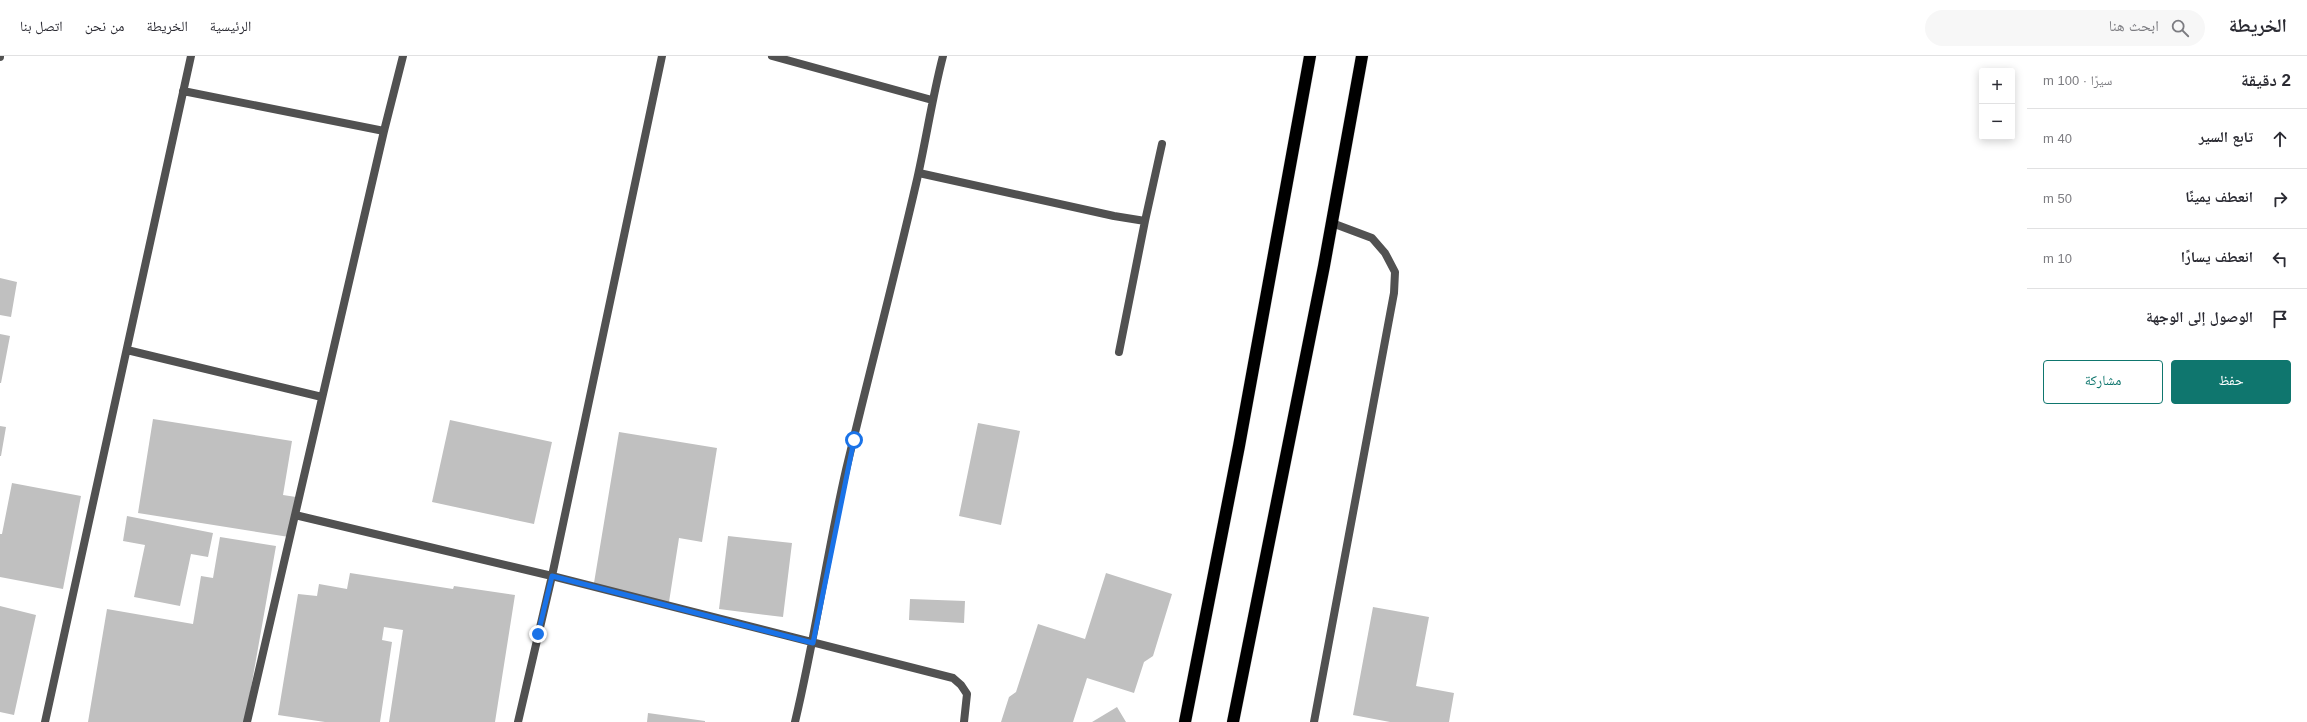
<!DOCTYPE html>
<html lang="ar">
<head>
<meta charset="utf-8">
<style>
  :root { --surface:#fff; --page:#f7f7f7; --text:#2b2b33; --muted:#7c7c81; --line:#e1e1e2; --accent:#0f766e }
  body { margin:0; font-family:Arial,"Noto Naskh Arabic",sans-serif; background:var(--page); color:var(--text); direction:rtl }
  .controls { position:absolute; right:12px; top:12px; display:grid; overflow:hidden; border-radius:4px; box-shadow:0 2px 10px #0003 }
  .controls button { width:36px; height:36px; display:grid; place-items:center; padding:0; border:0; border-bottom:1px solid var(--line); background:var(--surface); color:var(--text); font:20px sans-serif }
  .stop { position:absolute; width:12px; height:12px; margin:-9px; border:3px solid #1a73e8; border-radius:50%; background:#fff }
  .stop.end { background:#1a73e8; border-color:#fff; box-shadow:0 1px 4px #0008 }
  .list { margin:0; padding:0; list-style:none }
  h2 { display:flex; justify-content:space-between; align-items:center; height:52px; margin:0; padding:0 16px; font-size:17px }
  h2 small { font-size:13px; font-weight:400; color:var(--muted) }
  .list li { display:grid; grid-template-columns:26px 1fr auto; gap:12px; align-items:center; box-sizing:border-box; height:60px; padding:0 16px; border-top:1px solid var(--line) }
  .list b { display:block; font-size:15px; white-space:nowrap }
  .list em { font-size:13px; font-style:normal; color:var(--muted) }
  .actions { display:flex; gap:8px; padding:12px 16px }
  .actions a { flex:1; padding:9px 0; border:1px solid var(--accent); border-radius:4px; text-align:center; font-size:14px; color:var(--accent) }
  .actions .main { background:var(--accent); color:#fff }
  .icon { flex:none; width:22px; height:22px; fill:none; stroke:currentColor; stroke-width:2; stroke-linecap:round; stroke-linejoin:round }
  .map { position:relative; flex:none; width:2027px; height:666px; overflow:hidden; direction:ltr }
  header { display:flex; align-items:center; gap:24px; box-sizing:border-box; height:56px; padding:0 20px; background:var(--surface); border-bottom:1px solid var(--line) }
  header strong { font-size:19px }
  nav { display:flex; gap:22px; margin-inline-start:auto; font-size:14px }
  .search { width:280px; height:36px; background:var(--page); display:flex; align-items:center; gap:10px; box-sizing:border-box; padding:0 14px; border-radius:22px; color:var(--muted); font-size:15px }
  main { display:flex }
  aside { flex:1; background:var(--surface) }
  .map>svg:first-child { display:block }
</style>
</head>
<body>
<header>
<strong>الخريطة</strong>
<div class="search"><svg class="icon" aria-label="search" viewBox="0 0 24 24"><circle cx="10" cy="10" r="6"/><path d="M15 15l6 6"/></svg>ابحث هنا</div>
<nav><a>الرئيسية</a><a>الخريطة</a><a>من نحن</a><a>اتصل بنا</a></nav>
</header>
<main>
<aside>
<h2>2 دقيقة<small>سيرًا · 100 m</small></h2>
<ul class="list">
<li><svg class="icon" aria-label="ahead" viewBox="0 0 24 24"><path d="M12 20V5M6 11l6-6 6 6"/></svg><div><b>تابع السير</b></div><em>40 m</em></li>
<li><svg class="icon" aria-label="right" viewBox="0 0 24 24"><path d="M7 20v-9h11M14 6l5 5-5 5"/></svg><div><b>انعطف يمينًا</b></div><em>50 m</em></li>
<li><svg class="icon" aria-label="left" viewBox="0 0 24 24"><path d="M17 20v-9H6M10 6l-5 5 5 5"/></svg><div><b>انعطف يسارًا</b></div><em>10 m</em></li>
<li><svg class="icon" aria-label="arrive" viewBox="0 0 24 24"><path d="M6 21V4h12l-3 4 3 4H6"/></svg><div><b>الوصول إلى الوجهة</b></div></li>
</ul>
<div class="actions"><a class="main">حفظ</a><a>مشاركة</a></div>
</aside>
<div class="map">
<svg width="2027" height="666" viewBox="0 0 2027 666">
  <rect width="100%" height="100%" fill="#fff"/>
  <path fill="#c0c0c0" d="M0,222L17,226L11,261L0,259Z
    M0,278L10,280L1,327H0Z
    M153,363L292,385L283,439L296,441L289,481L138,457Z
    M450,364L552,386L534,468L432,446Z
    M978,367L1020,375L1001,469L959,460Z
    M0,370L6,371L1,400H0Z
    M619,376L717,392L702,486L679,482L669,546L593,533Z
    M12,427L81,440L63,533L0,521V478H2Z
    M127,460L213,477L208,501L191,498L180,550L134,541L145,489L123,485Z
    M728,480L792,487L783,561L719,553Z
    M220,481L276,490L245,666H88L107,553L193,568L201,520L213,522Z
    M350,517L453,533L454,530L515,539L495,666H389L403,574L384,571L382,584L392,586L380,666H325L278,659L298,538L317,540L319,528L347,533Z
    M1106,517L1172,538L1153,600L1144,606L1134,637L1087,622L1073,666H1001L1009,641L1016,636L1038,568L1085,583Z
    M910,543L965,545L964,567L909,564Z
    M0,550L36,559L14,659L0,656Z
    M1373,551L1429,561L1416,630L1454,637L1449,666H1390L1353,659Z
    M1117,651L1126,666H1092Z
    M648,657L705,665V666H647Z"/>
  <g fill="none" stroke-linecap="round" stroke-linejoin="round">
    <defs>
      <path id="highway" d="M1185,666L1239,390L1310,0
        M1233,666L1324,210L1362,0"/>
    </defs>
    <use href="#highway" stroke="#dbdbdb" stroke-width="13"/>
    <path stroke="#515151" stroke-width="8" d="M772,0L932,44
      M0,1V0
      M183,35L384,75
      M919,117L1114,160L1145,165L1162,88
      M127,294L322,341
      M1119,296L1145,165
      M295,459L552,520L953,622L961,629L967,638L964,666
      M45,666L191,0
      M247,666L384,75L403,0
      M518,666L552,520L662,0
      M795,666C815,582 827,497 846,414C869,318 894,223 916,128C926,85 932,42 943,0
      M1314,666L1394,237L1395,216L1385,197L1372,182L1332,167"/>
    <use href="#highway" stroke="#000" stroke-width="12"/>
  </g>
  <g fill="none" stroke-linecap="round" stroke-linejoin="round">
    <path stroke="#1a73e8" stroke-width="5" d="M538,578L552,520L813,587L854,384"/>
  </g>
</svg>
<div class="controls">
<button>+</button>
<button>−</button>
</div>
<div class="stop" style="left:854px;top:384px"></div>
<div class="stop end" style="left:538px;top:578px"></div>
</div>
</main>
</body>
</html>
